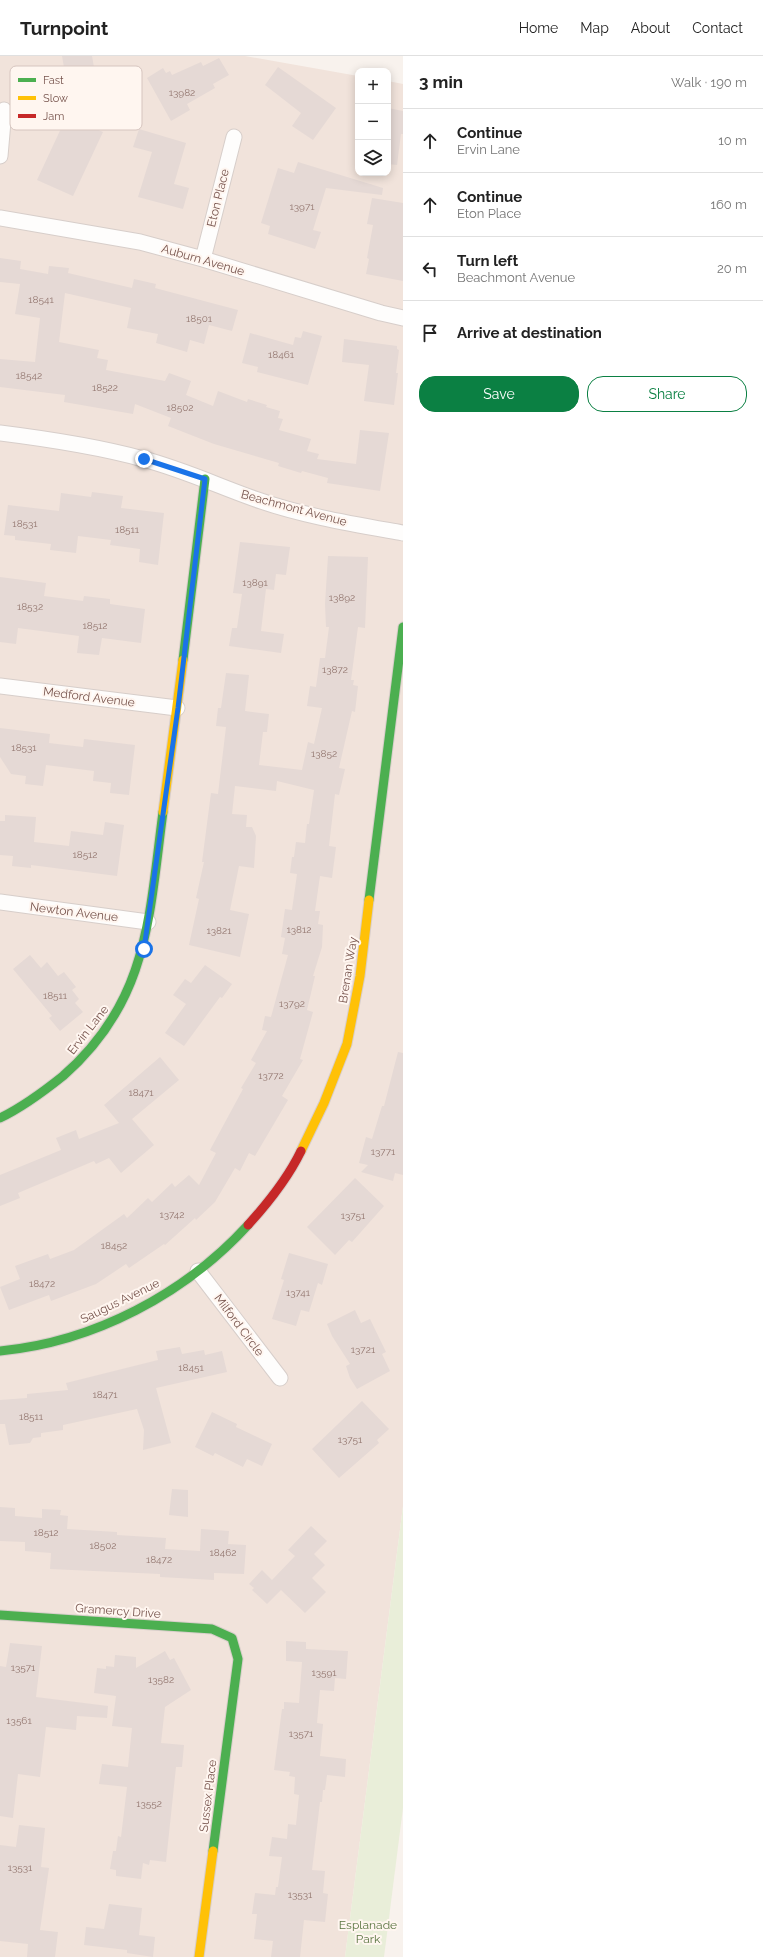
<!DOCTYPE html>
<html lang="en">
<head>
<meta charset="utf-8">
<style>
  :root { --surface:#fff; --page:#f6f6f6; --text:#222; --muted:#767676; --line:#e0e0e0; --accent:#0b8043 }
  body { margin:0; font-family:Raleway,sans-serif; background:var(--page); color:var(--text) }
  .controls { position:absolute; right:12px; top:12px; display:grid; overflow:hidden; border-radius:8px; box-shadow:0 2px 10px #0003 }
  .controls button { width:36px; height:36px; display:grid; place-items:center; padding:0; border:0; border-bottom:1px solid var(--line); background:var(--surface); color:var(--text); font:20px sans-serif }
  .stop { position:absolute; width:12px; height:12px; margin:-9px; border:3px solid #1a73e8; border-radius:50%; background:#fff }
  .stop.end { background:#1a73e8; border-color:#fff; box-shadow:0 1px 4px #0008 }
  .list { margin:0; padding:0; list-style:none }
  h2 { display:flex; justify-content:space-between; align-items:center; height:52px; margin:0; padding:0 16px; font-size:17px }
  h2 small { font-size:13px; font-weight:400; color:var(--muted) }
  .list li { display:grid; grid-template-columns:26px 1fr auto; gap:12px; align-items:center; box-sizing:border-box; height:64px; padding:0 16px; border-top:1px solid var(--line) }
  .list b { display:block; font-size:15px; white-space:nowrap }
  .list p { margin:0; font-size:13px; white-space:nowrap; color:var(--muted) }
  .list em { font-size:13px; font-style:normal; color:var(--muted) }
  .actions { display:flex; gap:8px; padding:12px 16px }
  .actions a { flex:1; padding:9px 0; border:1px solid var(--accent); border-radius:16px; text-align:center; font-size:14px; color:var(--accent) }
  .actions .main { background:var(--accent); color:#fff }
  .icon { flex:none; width:22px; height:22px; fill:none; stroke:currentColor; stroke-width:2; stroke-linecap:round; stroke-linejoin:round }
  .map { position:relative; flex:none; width:403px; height:1901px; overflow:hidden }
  header { display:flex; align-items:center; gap:24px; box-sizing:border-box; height:56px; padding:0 20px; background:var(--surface); border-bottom:1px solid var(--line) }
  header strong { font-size:19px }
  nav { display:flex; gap:22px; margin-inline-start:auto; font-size:14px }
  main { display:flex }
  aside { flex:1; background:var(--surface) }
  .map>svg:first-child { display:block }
</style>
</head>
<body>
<header>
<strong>Turnpoint</strong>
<nav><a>Home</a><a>Map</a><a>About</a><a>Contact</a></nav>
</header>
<main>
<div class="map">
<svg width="403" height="1901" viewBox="0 0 403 1901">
  <rect width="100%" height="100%" fill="#f8f2ed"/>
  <path fill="#f1e3db" d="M0,0H245L358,20V117H388V25L403,28V1450L345,1901H0Z"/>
  <path fill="#e9eed9" d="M403,1450V1752L384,1901H345Z"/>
  <path fill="#e5d9d5" d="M62,0H92L95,17L101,16L102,22L115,19L118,37L92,42L93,48L87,49L90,70L103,76L73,140L37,124L71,51Z
    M219,2L229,19L213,28L215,32L187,48L190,54L171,65L147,22L163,12L166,17L170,15L172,19L201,6L203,10Z
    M278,11L336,52L313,84L292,70L301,57L265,29Z
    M388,52L403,55V78H401L397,109L388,108Z
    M139,73L186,87L174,128L189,132L183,153L138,141L152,96L133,91Z
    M298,106L383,132L382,139L326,132L313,174L321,176L315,193L268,178L270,170L261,167L278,112L294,117Z
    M372,142L403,147V225L366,218L369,203L367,202L373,169L367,168Z
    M0,202L21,205L20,213L48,218L49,210L69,212L68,217L132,232L134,223L156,228L155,232L238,254L232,275L209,269L204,288L190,284L187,296L156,287L158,278L127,272L131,252L65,237L59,286L99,294L97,302L108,304L106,314L165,325L169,317L191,325L186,339L213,350L218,335L247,346L248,343L267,349L266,351L280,355L278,362L283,363L279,374L311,383L307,395L319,398L317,403L356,408L360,374L389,377L380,435L327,427L328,422L302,415L301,417L278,410L279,407L214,388L168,370L171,362L135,348L133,358L64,346L65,339L0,331V303L35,306L40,262L15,258L20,228L0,226Z
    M303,275L322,280L308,329L257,316L258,311L242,307L250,277L293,289L295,281L301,282Z
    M344,283L397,290V293L399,294L396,317H398L394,349L364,345L369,309L342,306Z
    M92,436L123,440L121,452L164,457L158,509L139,506L140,493L110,489L111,484L78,480L76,497L50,494L51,488L15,484V480L4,479L8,449L59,455L61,437L91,441Z
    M240,486L290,491L286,519L276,518L274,534L266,533L261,575L284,578L281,597L229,590L232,572H237L242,538L233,537Z
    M328,500L368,501L365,572L358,571L351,624H354L353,629L358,630L355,656L352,655L339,712L345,713L339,739L335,738L329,790L336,791L332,822L320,820L315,855H320L318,868L323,869L322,891L313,920H315L307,954L313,956L300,1003L303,1004L282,1040L288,1044L255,1100L249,1097L240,1115L235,1112L215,1146L196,1164L195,1162L165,1189L164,1188L129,1212L126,1208L96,1228L51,1245L49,1239L9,1254L0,1231L20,1223L15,1210L48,1198L50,1203L74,1194L124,1158L127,1162L148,1142L152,1146L172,1127L175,1131L189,1119L199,1129L216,1097L210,1094L243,1033L241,1032L256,1007L251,1004L267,975L262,974L265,960L271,961L288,899L282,898L285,882L281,881L285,853L292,854L297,818L290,817L292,801H294L296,786L305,787L307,768H309L314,734L277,725L276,735L235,730L232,758L247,759L246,771H252L256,780L254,812L239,810L230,854L249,858L240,901L189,889L199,843L196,842L204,806H202L211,737L218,738L226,671L216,670L218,652H221L226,617L249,619L245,655L269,658L267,676H263L259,709L302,714L308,686L314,688L322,652L307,650L310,630L316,631L320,602H325L329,571H326L325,548Z
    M0,521L46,527L44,540L83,545L84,540L110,543V548L145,553L141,587L102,582L99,599L77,597L79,580L18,572L16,588L0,586Z
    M0,672L50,678L49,687L83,691L84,683L135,689L129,739L110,737L111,727L93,725L94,715L46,709L43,730L25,728L26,720L11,718L0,701Z
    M5,759L36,761L34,786L69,790L71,775L103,779L105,766L124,769L117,820L31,809V812L12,810L13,800L0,799V765H5Z
    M30,899L41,912L47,906L58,920L64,916L76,931L72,934L79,943L75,947L83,956L60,975L49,962L52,960L13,913Z
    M205,909L232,928L222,942L220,941L184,990L165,977L186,948L173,939L185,923L191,927Z
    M398,996L403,997V1119L395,1117L393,1125L361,1116L368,1109L359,1107L366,1081L372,1083L382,1050H384Z
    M160,1001L179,1024L132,1063L154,1089L121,1117L109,1102L96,1108L94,1105L18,1137L20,1142L0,1150V1119L61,1094L56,1082L76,1074L79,1083L119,1067L104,1049Z
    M355,1122L384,1150L352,1186L349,1184L335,1199L307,1171Z
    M289,1197L328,1208L322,1229L318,1227L309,1256L301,1254L296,1270L272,1263L284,1224L281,1223Z
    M355,1254L361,1267L370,1263L386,1296L382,1298L390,1315L357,1333L350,1322L346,1310L350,1308L332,1280L327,1268Z
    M180,1291L182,1298L204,1294L205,1299L222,1295L227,1316L156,1332L171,1387L143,1394L144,1374L137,1353L63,1369V1374L41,1377V1381L33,1382L30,1387L9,1389L5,1368H0V1344L27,1342V1338L68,1334L66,1327L158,1304L156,1295Z
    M362,1345L389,1373L377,1384L379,1387L339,1422L312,1393Z
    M212,1356L237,1368L236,1371L272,1388L262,1410L247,1403L243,1411L215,1397L213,1400L195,1391Z
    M172,1433L188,1434V1461L169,1459Z
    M0,1451L15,1452V1460L42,1462V1453L61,1454L60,1459L68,1460L67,1473L117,1476V1479L166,1482L165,1493L200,1495L201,1473L229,1475L228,1488L246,1489L244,1518L214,1517V1524L160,1521V1518L50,1513L51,1497L25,1495V1486L0,1485Z
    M311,1470L327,1485L314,1498L325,1509L312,1522L326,1536L305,1557L281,1534L267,1548L252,1534L254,1532L249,1528L262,1514L272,1524L295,1500L288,1494Z
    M286,1585L306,1586V1593L348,1595L346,1623L335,1622L334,1635L320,1634L317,1667L323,1668L320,1700L346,1703L345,1721L327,1719L325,1734H323L322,1746H320L312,1814L325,1815L323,1837L328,1838L325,1866L304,1864L300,1901H271L273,1885L254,1883L257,1858H252L255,1837L275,1839L276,1831H278L282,1801L269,1800L272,1781L287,1783L288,1768L296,1769L299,1739L294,1738L295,1721L289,1720L290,1716L274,1714L282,1653H284V1646L299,1647L302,1606L286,1605Z
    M10,1587L42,1590L36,1641L108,1650L107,1662L77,1660L76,1674L46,1671L40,1721L18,1718L13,1762L0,1760V1610L6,1611Z
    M165,1595L170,1604L174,1602L191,1634L165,1651L161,1687L184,1689L182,1711H176L166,1806L150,1804L149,1809L143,1807L141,1823L116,1820V1814L110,1813L113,1795H116L118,1780L121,1781L127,1731L99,1728L102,1708L128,1711L132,1672L112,1670L116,1640L94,1637L97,1612L106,1613V1610L114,1611L115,1599L136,1601V1612Z
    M19,1769L45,1772L41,1811L49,1812L40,1874L58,1876L55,1901H27L28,1888L0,1885V1789L16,1791Z
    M109,1848L142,1852L139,1879L155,1881L153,1901L127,1897V1894L84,1889L86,1871L104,1873Z"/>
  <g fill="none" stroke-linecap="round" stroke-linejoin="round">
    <defs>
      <path id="street" d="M0,100L4,54
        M0,162L140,186L203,203L381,257L403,262
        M203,203L234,81
        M0,377C48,383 96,390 143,403C182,413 218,430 255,443C303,460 353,468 403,477
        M0,630L177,652
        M0,846L148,866
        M198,1215L280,1322"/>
      <path id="fast" d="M183,604L205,423
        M369,844L403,571
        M0,1062C23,1051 43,1036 63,1020C149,945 149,860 163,756
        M0,1295C94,1286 185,1238 248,1169
        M0,1559L212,1573L232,1582L238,1603L213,1795"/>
      <path id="slow" d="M163,756L183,604
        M301,1095L324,1047L347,988L360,920L369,844
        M199,1901L213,1795"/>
      <path id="jam" d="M248,1169C268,1147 288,1122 301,1095"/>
    </defs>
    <use href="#street" stroke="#d7ceca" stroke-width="17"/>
    <use href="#fast" stroke="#d8ceca" stroke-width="11"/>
    <use href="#slow" stroke="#d8ceca" stroke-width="11"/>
    <use href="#jam" stroke="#d8ceca" stroke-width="11"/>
    <use href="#street" stroke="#fefdfc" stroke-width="15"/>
    <use href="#fast" stroke="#4caf50" stroke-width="9"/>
    <use href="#slow" stroke="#ffc107" stroke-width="9"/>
    <use href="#jam" stroke="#c62828" stroke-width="9"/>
  </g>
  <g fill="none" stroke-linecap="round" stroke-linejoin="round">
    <path stroke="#1a73e8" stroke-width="5" d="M144,893L178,652L205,423L144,403"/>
  </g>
  <g text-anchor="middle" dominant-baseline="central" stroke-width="4" stroke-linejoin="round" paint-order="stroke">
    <g font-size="10" fill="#947871">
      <text x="182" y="36">13982</text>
      <text x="302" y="150">13971</text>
      <text x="41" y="243">18541</text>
      <text x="199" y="262">18501</text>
      <text x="281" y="298">18461</text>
      <text x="29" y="319">18542</text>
      <text x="105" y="331">18522</text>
      <text x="180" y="351">18502</text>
      <text x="25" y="467">18531</text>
      <text x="127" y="473">18511</text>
      <text x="255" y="526">13891</text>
      <text x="342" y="541">13892</text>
      <text x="30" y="550">18532</text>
      <text x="95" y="569">18512</text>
      <text x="335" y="613">13872</text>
      <text x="24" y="691">18531</text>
      <text x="324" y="697">13852</text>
      <text x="85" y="798">18512</text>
      <text x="299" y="873">13812</text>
      <text x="219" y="874">13821</text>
      <text x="55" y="939">18511</text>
      <text x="292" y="947">13792</text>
      <text x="271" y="1019">13772</text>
      <text x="141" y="1036">18471</text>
      <text x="383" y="1095">13771</text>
      <text x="172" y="1158">13742</text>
      <text x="353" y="1159">13751</text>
      <text x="114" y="1189">18452</text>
      <text x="42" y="1227">18472</text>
      <text x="298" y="1236">13741</text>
      <text x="363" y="1293">13721</text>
      <text x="191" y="1311">18451</text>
      <text x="105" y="1338">18471</text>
      <text x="31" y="1360">18511</text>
      <text x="350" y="1383">13751</text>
      <text x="46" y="1476">18512</text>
      <text x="103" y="1489">18502</text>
      <text x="223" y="1496">18462</text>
      <text x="159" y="1503">18472</text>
      <text x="23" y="1611">13571</text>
      <text x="324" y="1616">13591</text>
      <text x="161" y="1623">13582</text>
      <text x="19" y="1664">13561</text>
      <text x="301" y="1677">13571</text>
      <text x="149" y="1747">13552</text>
      <text x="20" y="1811">13531</text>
      <text x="300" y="1838">13531</text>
    </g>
    <g font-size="12" fill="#77544d" stroke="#fff6f0">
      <text transform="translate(218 142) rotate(-76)">Eton Place</text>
      <text transform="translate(203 204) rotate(16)">Auburn Avenue</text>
      <text transform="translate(294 452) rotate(15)">Beachmont Avenue</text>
      <text transform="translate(89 641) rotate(7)">Medford Avenue</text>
      <text transform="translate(74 856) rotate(7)">Newton Avenue</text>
      <text transform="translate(348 914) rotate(-81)">Brenan Way</text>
      <text transform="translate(88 974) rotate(-52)">Ervin Lane</text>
      <text transform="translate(120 1245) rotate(-26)">Saugus Avenue</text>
      <text transform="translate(239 1269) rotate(53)">Milford Circle</text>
      <text transform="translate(118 1555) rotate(4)">Gramercy Drive</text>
      <text transform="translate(208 1740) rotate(-83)">Sussex Place</text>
    </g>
    <g font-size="12" fill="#5b7642" stroke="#fff6f0">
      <text x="368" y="1869">Esplanade<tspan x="368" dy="14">Park</tspan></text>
    </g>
  </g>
  <rect x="10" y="10" width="132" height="64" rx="6" fill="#fff6f0" stroke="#d6c5bf" stroke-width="1"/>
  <rect x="18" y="22" width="18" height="4" fill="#4caf50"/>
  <rect x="18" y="40" width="18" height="4" fill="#ffc107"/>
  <rect x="18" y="58" width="18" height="4" fill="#c62828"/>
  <g font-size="11" fill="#77544d">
    <text x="43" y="28">Fast</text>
    <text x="43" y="46">Slow</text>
    <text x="43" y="64">Jam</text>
  </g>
</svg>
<div class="controls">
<button>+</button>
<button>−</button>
<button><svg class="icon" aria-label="layers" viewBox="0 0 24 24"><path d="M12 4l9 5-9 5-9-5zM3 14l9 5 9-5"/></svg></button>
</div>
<div class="stop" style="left:144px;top:893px"></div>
<div class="stop end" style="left:144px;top:403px"></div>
</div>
<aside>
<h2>3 min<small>Walk · 190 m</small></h2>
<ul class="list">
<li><svg class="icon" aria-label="ahead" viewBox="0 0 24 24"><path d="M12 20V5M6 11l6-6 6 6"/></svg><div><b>Continue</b><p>Ervin Lane</p></div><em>10 m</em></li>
<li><svg class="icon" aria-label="ahead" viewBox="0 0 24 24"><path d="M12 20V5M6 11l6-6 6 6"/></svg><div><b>Continue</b><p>Eton Place</p></div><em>160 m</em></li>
<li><svg class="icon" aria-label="left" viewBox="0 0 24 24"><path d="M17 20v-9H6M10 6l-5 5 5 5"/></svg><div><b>Turn left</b><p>Beachmont Avenue</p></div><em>20 m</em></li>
<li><svg class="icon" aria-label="arrive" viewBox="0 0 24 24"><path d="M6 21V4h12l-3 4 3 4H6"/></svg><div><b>Arrive at destination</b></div></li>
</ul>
<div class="actions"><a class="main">Save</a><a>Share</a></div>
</aside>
</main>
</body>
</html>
